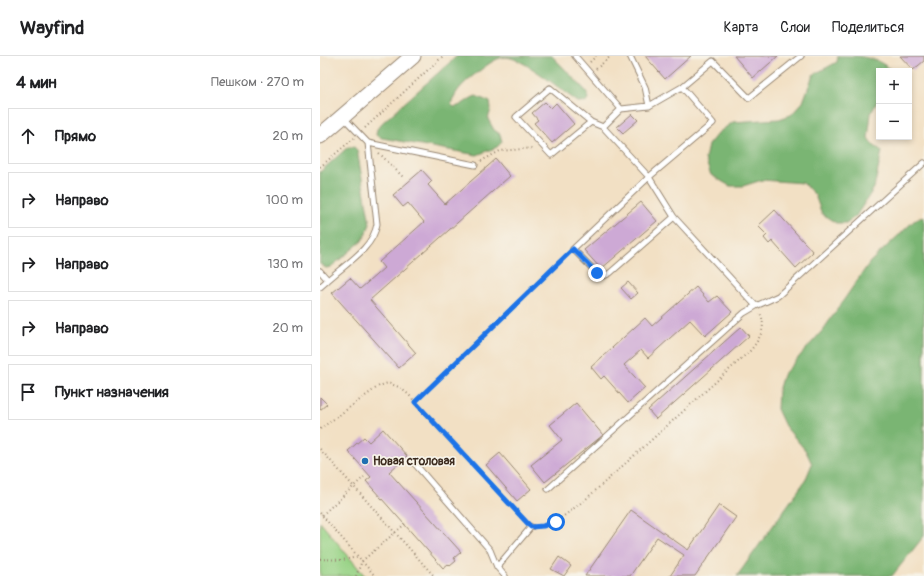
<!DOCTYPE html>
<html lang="ru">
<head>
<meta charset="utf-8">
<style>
  :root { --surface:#fff; --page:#f6f6f6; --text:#202124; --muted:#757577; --line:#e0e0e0 }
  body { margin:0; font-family:Pangolin,sans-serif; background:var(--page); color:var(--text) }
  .controls { position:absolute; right:12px; top:12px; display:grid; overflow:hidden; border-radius:0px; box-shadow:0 2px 6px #0003 }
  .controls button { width:36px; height:36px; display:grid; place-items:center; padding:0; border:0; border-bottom:1px solid var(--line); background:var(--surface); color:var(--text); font:20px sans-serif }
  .stop { position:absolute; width:12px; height:12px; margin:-9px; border:3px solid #1a73e8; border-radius:50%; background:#fff }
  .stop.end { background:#1a73e8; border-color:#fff; box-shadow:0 1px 4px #0008 }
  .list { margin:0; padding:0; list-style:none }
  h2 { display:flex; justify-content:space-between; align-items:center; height:52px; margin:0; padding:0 16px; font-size:17px }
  h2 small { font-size:13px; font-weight:400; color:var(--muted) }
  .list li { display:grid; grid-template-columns:26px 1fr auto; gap:12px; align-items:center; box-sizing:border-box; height:56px; margin:0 8px 8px; padding:0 8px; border:1px solid var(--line); border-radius:0px }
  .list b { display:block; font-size:15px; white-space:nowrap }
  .list em { font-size:13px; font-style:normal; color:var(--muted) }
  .icon { flex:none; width:22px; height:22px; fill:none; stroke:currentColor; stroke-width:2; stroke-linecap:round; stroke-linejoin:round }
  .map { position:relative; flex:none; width:604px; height:520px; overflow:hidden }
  header { display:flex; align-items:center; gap:24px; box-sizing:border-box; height:56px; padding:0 20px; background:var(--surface); border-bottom:1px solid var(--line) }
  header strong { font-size:19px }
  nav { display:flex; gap:22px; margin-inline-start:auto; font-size:14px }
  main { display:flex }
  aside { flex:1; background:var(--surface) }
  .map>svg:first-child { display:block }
</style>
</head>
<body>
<header>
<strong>Wayfind</strong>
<nav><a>Карта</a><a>Слои</a><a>Поделиться</a></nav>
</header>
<main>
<aside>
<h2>4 мин<small>Пешком · 270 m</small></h2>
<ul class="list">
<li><svg class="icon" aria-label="ahead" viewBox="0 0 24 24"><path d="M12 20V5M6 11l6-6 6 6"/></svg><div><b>Прямо</b></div><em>20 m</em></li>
<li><svg class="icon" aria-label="right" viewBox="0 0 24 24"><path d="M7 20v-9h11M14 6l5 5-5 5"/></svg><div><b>Направо</b></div><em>100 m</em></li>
<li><svg class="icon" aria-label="right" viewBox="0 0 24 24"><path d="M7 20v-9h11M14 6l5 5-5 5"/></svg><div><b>Направо</b></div><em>130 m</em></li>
<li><svg class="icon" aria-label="right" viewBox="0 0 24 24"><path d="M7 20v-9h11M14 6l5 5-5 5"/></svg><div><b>Направо</b></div><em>20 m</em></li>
<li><svg class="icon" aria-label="arrive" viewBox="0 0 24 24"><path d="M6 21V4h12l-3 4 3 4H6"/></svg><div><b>Пункт назначения</b></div></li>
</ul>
</aside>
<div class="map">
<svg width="604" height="520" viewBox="0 0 604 520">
  <rect width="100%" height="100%" fill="#f7f3e8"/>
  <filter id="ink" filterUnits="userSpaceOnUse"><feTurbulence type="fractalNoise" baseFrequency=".025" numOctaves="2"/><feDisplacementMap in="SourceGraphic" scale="8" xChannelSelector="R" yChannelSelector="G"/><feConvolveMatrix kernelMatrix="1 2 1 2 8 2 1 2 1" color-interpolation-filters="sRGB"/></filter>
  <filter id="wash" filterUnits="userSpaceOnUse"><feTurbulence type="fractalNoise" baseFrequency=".012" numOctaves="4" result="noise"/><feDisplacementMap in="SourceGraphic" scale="16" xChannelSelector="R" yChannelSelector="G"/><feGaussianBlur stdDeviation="0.9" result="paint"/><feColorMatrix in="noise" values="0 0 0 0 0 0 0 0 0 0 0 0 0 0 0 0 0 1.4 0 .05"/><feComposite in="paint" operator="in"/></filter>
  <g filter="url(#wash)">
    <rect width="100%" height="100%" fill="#f2e0c4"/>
    <path fill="#98d386" stroke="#6a7e52" d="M0,466L45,520H0Z"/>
    <path fill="#7ab573" stroke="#5a7048" d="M137,0H232L266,35L269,43L265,46H258C242,35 203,1 185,1C175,2 166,10 158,16C146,25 136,33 131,48L134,51C143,50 147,43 156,40L170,46L171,53L168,63L174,74L180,78L182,86L177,91L157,99L62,82L56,79L57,73L62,67Z
      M518,0C540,0 556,0 572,15H559V42L551,57L548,82L553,89L562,95L554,132L536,160L526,167H516L502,158L495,139L483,127L442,124L423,130H410L391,119L385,103L388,89L398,77L413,66L459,63L471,59L483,46L493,19L517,6Z
      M28,91H34L37,94L50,168L43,184L11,211L6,212L0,208V116Z
      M604,161V480L572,520H417L485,425L492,408L486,395L465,370L457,353L458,335L463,319L503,274L550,206L596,163Z"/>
    <g id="blocks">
      <path fill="#cda9d5" d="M325,0H371L345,23Z
        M414,0H458L433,22Z
        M580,0H604V5L593,14Z
        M225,46L231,52L236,47L254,68L232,87L214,67L218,64L212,57Z
        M312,58L318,64L303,77L297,71Z
        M176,103L190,120L50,244L96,297L79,312L12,237L30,222L40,233L64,212L59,206L104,166L88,147L83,151L73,139L102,114L112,125L108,129L125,148Z
        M321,146L337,165L281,213L264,194Z
        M455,154L493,196L476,212L452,185L449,188L444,182L447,179L438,170Z
        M308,226L318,237L311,243L301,232Z
        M376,231L389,246L397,240L412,256L385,280L370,264L328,302L321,294L304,309L325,332L308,347L284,320L281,323L271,311L325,262L332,270Z
        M421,271L429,280L336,363L328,354Z
        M0,341L7,348L0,354Z
        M256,347L283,379L225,426L211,409L242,384L230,369Z
        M63,373L87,400L69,416L141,496L134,502L136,505L130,510L128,508L123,512L46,425L51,421L28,395L44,381L49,386Z
        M180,397L211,433L197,445L166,409Z
        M399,449L416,461L375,520H350L364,499L337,481L310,520H265L311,454L368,494Z
        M239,501L251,510L244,520L231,513Z"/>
    </g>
  </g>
  <g filter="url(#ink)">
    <use href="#blocks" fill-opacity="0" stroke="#968571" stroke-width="1"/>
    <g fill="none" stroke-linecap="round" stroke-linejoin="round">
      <defs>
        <path id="service" d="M255,0L301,53L329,50L362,31L393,5L429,42L481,0
          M310,0L325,31L329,50
          M23,61L48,87L155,109
          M271,66L231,99L196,61L230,32L271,66L283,71L329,121L354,161L290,217L284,220L277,217L253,193L329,121L393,67L362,31
          M283,71L301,53
          M354,161L436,250L458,240L604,107
          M0,215L8,224L0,231
          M8,224C25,208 53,193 57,168L48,87
          M95,408L170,494L177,511L185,520
          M228,433L424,257L436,250
          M177,511L211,471"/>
        <path id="primary" d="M0,80L93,0"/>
      </defs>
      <use href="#service" stroke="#968571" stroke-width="7"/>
      <use href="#primary" stroke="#968571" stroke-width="17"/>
      <path stroke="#968571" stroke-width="2" stroke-dasharray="1 3" stroke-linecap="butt" d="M270,6L276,0
        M276,13L291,0
        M45,72L123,0
        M59,97L83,121
        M161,105L180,95L214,92
        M0,111L34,82
        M95,346L248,198
        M0,373L59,330L68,327L79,331L88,338L206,466
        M0,393L114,520
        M0,457L55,520
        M2,459L44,421
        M219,471L236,466L266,443L431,294C440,282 447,271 440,257
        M0,503L22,504L39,501
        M36,520L42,505L85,468"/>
      <use href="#service" stroke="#fff" stroke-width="5"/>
      <use href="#primary" stroke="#fff" stroke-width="15"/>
    </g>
  </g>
  <g fill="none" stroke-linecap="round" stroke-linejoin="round" filter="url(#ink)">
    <path stroke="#1a73e8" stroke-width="5" d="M236,466L223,470L211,471L95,346L253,193L277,217"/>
  </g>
  <circle fill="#1f6fb2" stroke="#f7f3e8" stroke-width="1.5" cx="45" cy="405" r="4"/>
  <g text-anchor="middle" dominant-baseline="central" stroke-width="3.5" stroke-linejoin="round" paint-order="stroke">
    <g font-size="12" font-weight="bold" fill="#3b2a1e" stroke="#f7f3e8" text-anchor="start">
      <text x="53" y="405">Новая столовая</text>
    </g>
  </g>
</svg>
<div class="controls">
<button>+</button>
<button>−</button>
</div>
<div class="stop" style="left:236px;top:466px"></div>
<div class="stop end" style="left:277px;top:217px"></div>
</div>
</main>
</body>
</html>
